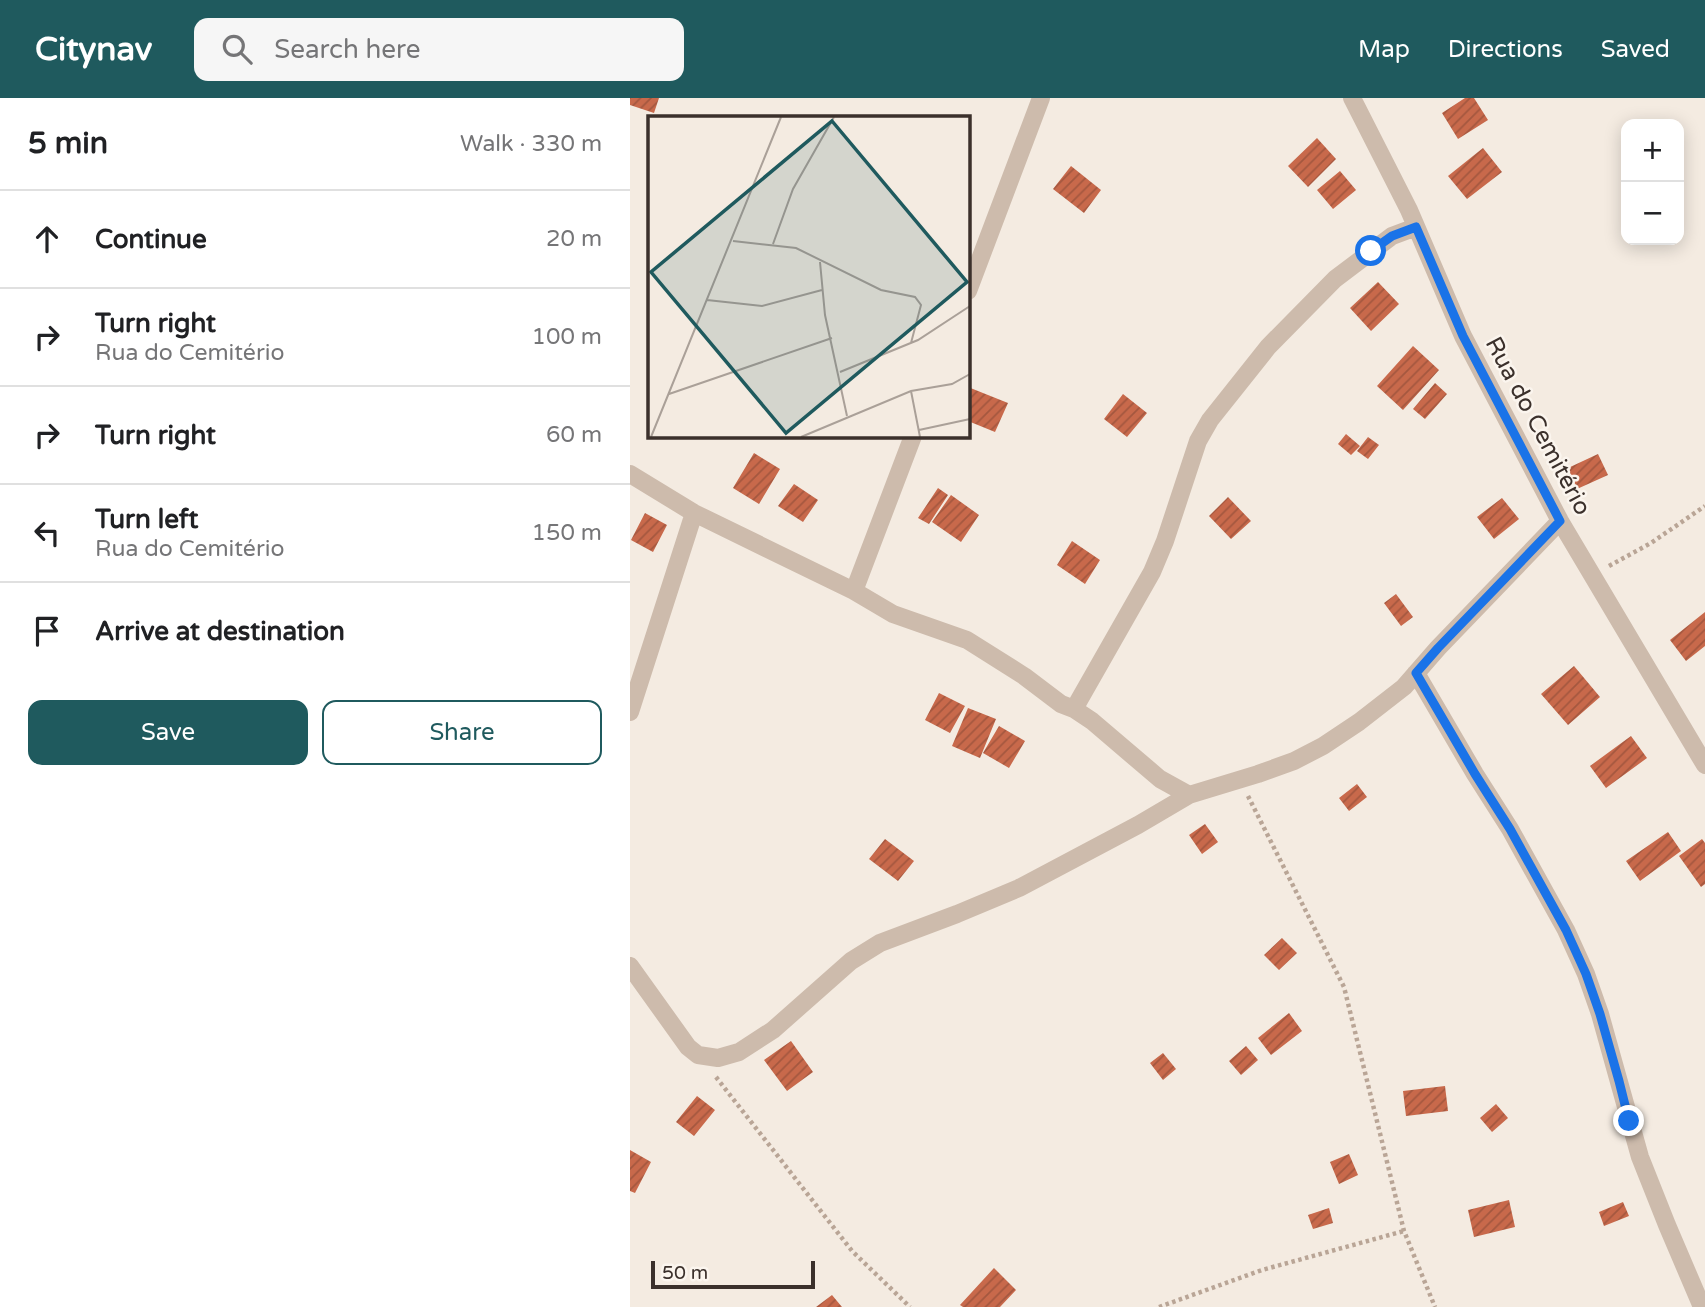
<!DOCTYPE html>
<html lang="en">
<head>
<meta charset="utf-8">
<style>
  :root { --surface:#fff; --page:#f6f6f6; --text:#202124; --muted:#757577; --line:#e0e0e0; --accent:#1f5a5e }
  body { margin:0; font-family:"Varela Round",sans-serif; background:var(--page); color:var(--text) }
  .controls { position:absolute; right:21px; top:21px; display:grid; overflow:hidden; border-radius:14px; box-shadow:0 4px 18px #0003 }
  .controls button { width:63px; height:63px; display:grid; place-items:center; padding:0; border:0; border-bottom:2px solid var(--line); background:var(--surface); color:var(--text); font:35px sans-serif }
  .scale { position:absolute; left:21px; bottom:18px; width:164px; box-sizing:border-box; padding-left:7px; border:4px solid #3b302b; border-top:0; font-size:19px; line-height:24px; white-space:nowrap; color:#3b302b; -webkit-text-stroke:5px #fbf5ee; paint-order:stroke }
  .stop { position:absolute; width:21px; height:21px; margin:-16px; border:5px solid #1a73e8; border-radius:50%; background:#fff }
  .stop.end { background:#1a73e8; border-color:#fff; box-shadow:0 2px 7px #0008 }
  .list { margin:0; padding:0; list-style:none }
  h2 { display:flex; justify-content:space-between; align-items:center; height:91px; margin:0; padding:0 28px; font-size:30px }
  h2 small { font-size:23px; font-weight:400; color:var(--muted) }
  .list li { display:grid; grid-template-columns:46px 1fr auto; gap:21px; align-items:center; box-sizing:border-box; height:98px; padding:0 28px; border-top:2px solid var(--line) }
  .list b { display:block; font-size:26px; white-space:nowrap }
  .list p { margin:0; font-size:23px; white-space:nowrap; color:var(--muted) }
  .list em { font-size:23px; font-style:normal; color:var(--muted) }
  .actions { display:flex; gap:14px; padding:21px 28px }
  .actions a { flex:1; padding:16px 0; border:2px solid var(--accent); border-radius:14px; text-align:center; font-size:24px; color:var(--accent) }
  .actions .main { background:var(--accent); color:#fff }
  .icon { flex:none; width:38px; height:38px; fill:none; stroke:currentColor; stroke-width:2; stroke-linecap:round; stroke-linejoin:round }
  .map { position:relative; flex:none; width:1075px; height:1209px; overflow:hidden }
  header { display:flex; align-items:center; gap:42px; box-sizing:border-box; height:98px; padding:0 35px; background:var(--accent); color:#fff }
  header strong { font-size:33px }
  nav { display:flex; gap:38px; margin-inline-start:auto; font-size:24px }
  .search { width:490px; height:63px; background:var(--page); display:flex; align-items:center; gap:18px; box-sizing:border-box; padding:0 24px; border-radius:14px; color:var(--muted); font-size:26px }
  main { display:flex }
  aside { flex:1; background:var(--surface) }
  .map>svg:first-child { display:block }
</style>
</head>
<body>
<header>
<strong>Citynav</strong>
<div class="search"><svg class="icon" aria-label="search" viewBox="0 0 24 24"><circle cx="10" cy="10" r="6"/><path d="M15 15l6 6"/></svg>Search here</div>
<nav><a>Map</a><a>Directions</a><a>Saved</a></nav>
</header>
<main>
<aside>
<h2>5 min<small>Walk · 330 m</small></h2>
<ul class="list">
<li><svg class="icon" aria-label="ahead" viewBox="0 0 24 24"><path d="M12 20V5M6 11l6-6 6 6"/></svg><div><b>Continue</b></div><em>20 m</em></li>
<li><svg class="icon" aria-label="right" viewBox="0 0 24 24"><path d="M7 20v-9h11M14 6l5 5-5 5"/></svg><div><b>Turn right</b><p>Rua do Cemitério</p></div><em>100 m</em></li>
<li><svg class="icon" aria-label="right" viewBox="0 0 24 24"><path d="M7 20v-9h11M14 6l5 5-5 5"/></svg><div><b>Turn right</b></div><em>60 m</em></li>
<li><svg class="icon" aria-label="left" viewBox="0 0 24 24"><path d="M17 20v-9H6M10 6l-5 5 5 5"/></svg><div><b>Turn left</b><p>Rua do Cemitério</p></div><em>150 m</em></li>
<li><svg class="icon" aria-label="arrive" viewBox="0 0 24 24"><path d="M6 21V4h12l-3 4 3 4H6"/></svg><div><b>Arrive at destination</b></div></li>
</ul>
<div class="actions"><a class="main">Save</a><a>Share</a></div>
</aside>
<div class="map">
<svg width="1075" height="1209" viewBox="0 0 1075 1209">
  <defs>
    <pattern id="building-hatch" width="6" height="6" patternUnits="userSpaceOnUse" patternTransform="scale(1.75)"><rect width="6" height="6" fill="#c8694b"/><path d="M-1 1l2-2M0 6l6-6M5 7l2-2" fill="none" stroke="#a4573f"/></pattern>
  </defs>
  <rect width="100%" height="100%" fill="#f4ebe1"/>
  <path fill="url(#building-hatch)" d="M0,0H29L24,15L0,7Z
    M835,0H844L858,22L828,41L812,15Z
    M687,40L706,61L678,89L658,68Z
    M853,50L872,74L837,101L818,78Z
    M441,68L471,92L454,115L423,91Z
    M710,73L726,92L703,111L687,92Z
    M748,184L769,206L741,233L720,210Z
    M783,248L809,272L773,312L747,288Z
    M805,285L817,296L795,321L783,311Z
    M338,289L378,305L365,334L338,323Z
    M493,296L517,315L497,339L474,321Z
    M716,336L730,348L721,357L708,346Z
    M738,339L749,347L738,361L727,353Z
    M124,355L150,371L129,406L103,390Z
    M968,356L978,377L947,391L938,370Z
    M164,386L188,402L173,424L148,408Z
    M308,390L318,397L299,426L288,420Z
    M321,397L349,417L331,444L302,424Z
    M598,399L621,423L601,441L579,418Z
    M872,400L889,421L864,441L847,419Z
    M15,415L37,427L23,454L1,442Z
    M442,443L470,462L455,486L427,467Z
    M766,496L783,519L771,528L754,505Z
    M1075,514V548L1056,563L1040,542Z
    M944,568L970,599L938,627L911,596Z
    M309,595L335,608L320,635L295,622Z
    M338,610L366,621L350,660L322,648Z
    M369,628L395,643L379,670L353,655Z
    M1001,638L1017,660L976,690L960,668Z
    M727,686L737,699L719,713L709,700Z
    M575,726L588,744L572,756L559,737Z
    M1038,734L1051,753L1010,783L996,763Z
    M255,741L284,763L268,783L239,761Z
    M1072,741L1075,745V786L1071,789L1049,758Z
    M652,840L667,855L649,872L634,857Z
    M659,915L672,933L641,957L628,940Z
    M161,943L183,974L157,993L134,962Z
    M616,948L628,962L611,977L599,963Z
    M533,955L546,971L533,982L520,965Z
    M815,988L818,1013L776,1018L773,993Z
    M67,998L85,1012L64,1038L46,1024Z
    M866,1006L878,1020L862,1034L850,1020Z
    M0,1052L21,1064L5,1095L0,1093Z
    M719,1056L728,1077L709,1086L700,1064Z
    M879,1102L885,1129L844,1139L838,1112Z
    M993,1104L999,1118L974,1128L969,1114Z
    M699,1110L703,1125L683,1131L678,1117Z
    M364,1170L386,1192L370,1209H333L330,1207Z
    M202,1197L212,1209H186Z"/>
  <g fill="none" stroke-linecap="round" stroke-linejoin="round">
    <path stroke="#b9a596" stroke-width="4.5" stroke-dasharray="3.5 3.5" stroke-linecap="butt" d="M979,468L1021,445L1075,408
      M618,698L714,889L774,1133L805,1209
      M86,979L222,1153L280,1209
      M529,1209L632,1172L774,1133"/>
    <path stroke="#cdbbac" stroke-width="18" d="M722,0L779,112L833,238L930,423L1075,667
      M338,193L411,0
      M0,376L64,415L224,493L263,516L337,542L394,578L431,606L444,611L462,623L530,681L559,697
      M224,493L283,338
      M786,575L845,676L880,731L936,832L956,876L970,916L1010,1059L1037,1127L1072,1209
      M444,611L522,474L535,443L568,343L580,322L638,249L705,181L762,138L786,129
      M0,614L64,415
      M0,868L58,949L68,957L88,960L109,954L143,932L221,863L250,845L327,816L389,790L508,727L559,697L628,676L664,663L693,648L729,624L774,589L808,550L930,423"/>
  </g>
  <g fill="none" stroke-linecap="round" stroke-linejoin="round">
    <path stroke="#1a73e8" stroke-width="9" d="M741,153L762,138L786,129L833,238L930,423L808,550L786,575L845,676L880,731L936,832L956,876L970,916L989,983L999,1023"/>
  </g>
  <g text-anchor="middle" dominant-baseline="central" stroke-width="5" stroke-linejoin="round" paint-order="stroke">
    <g font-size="24" fill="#3b302b" stroke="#fbf5ee">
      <text transform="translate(908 328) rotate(62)">Rua do Cemitério</text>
    </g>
  </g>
  <g transform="translate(18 18)">
    <rect width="322" height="322" fill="#f4ebe1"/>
    <path fill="none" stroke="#aaa098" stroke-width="2" d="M85,125L148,132L233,174L267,181L273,189L263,227M125,128L145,73L186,1M172,146L177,199L199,300M59,184L114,190L174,174M192,256L270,224L322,190M263,275L272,321M21,278L184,222M271,314L322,303M3,321L133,1M153,321L263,275L304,268L322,258"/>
    <path fill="#1f5a5e" fill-opacity="0.15" stroke="#1f5a5e" stroke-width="3.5" d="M184,5L319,166L138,317L3,156Z"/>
    <rect width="322" height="322" fill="none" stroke="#3b302b" stroke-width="3.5"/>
  </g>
</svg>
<div class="controls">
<button>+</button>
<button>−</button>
</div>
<div class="scale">50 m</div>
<div class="stop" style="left:741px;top:153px"></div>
<div class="stop end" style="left:999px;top:1023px"></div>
</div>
</main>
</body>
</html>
